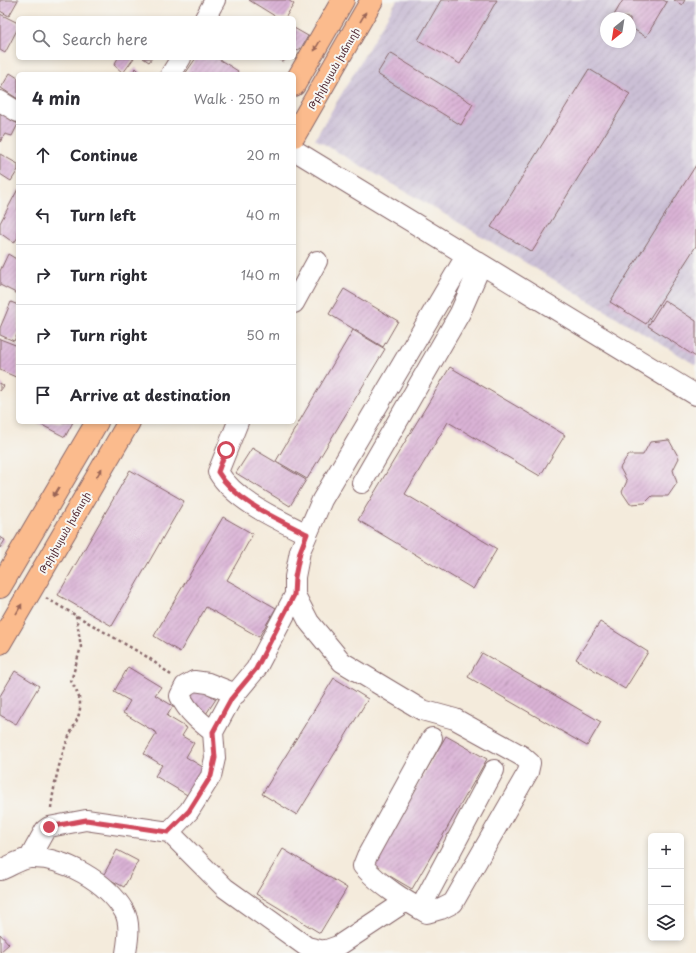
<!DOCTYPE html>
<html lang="en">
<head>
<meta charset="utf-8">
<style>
  :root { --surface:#fff; --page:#f7f7f7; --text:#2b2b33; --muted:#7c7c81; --line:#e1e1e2 }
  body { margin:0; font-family:"Playpen Sans","Noto Sans Armenian",sans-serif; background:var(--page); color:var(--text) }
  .controls { position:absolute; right:12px; bottom:12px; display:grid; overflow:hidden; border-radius:6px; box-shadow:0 2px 6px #0003 }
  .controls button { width:36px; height:36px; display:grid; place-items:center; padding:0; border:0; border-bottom:1px solid var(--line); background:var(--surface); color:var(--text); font:20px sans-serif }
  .compass { position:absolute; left:600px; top:12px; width:36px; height:36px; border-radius:50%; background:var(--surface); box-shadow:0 2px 6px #0003; rotate:210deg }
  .stop { position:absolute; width:12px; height:12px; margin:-9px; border:3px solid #d1495b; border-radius:50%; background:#fff }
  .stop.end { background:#d1495b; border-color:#fff; box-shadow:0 1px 4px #0008 }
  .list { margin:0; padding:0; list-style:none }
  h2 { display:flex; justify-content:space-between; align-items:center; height:52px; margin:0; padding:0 16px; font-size:17px }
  h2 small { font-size:13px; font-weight:400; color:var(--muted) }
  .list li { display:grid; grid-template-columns:26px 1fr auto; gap:12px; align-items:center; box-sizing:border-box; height:60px; padding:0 16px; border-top:1px solid var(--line) }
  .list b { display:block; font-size:15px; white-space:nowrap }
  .list em { font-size:13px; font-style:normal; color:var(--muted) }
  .icon { flex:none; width:22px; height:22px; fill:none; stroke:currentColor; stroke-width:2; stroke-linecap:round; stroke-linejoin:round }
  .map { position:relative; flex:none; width:696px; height:953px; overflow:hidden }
  .search { position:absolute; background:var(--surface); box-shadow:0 2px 6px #0003; left:16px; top:16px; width:280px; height:44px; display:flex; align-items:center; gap:10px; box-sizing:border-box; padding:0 14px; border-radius:6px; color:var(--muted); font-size:15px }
  .panel { position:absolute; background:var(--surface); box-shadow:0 2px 6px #0003; left:16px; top:72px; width:280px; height:352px; border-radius:6px }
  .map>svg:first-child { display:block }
</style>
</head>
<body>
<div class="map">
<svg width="696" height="953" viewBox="0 0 696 953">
  <defs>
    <pattern id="industrial-furrows" width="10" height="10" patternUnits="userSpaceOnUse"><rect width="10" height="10" fill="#cbbfd5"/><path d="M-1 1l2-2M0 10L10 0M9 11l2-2" fill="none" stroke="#b0a4b7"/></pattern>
    <pattern id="building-hatch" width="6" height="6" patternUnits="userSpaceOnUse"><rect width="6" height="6" fill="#dab3d6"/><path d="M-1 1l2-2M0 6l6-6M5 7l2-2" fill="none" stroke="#b391ae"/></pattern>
  </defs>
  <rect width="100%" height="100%" fill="#f6f6f2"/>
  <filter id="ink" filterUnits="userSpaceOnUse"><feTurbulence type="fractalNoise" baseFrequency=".025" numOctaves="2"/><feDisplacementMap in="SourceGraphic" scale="8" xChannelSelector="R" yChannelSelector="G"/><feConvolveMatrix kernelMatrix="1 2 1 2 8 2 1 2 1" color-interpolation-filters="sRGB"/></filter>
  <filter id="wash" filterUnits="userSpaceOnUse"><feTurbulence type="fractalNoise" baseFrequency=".012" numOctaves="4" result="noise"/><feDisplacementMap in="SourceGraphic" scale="16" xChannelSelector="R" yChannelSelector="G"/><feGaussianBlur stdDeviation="0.9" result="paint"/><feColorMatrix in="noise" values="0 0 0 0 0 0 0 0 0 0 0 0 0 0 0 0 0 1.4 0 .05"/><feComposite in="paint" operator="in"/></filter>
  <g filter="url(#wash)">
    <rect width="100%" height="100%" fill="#f4ebdc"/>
    <path fill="url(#industrial-furrows)" fill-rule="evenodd" d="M397,0H696V365L446,215L315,139ZM606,18H630V42H606Z"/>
    <g id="blocks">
      <path fill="url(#building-hatch)" d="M0,0H18L9,16L0,11Z
        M249,0H288L294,4L285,18H278Z
        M441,0H497L460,64L418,40Z
        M623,0H663L667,2L646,37L630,27V18L613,17Z
        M674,0H685L682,5Z
        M0,14L18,23V28L5,53L0,50Z
        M294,28L308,36L301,48L294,53Z
        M390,53L473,104L461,125L377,74Z
        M118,58H134L123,73L114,65Z
        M143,58H152L149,62Z
        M196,58H217L238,71L236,74H185Z
        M277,58H288L283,62Z
        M136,68L142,74H130Z
        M589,69L630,94L532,252L491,227Z
        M10,73L18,78V99L1,88Z
        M0,112L18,124L12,136L5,134L0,142Z
        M0,154L18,164V170L11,181L0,174Z
        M696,165V246L646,324L610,302Z
        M18,189V237L14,243L0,233V223Z
        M8,254L18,260V294L0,285V271Z
        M344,289L398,321L383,347L329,314Z
        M664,300L696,321V357L648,326Z
        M11,302L18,305V333L14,341L0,335V328Z
        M353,330L385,349L307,479L276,461Z
        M0,339L18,346V378L0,370Z
        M450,367L565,435L540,476L448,422L405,494L497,549L473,589L358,520Z
        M0,383L4,386L0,391Z
        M36,422H73L65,437Z
        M669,440L679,458L673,470L677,483L668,496H652L645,503L630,504L622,492L627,481L620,468L628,455H643L650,442Z
        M252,448L306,480L290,506L236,473Z
        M130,470L184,501L112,626L58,595Z
        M223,517L253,534L227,580L276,608L259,637L206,607L180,652L154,636Z
        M0,537L5,540L0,548Z
        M600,622L648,652L625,689L576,659Z
        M482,653L601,722L587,746L468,677Z
        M128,667L161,687L155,695L173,706L167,716L187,728L182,736L194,743L186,757L206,769L189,796L155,776L162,765L144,754L157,733L123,713L130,701L114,692Z
        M15,671L39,686L16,724L0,715V696Z
        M334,678L368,699L297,815L262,794Z
        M196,686L216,699L206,714L186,701Z
        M446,736L487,759L412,889L371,865Z
        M283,849L347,888L320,933L256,894Z
        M117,850L138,861L124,887L103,876Z
        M0,934L9,944L0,952Z"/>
    </g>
  </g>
  <g filter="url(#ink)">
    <use href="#blocks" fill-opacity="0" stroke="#866669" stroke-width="1"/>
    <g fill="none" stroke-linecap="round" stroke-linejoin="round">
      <defs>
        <path id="minor" d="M205,18L215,0
          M171,74L181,58
          M0,101L18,112
          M294,150L696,395
          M294,303L317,261
          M238,422L218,472C235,501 277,519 307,534
          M362,483L460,313L481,265
          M213,732C199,721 188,712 180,696L185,686L194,681L208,683L236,694
          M432,738L367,856L363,866C381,886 404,900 427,913L441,909L453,903L528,772L530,763L522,756L455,719L422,710L342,662L309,622L295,595V577L300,551L322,500L466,256
          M169,832L189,811L211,776L215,758L213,732L231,699L256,669L295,595
          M30,857L45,830L49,827L86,820L169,832L225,888L307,947L324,951L338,946L406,901
          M0,870C9,867 22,858 31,858C64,857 107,882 124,911C131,923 128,940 126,953
          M420,909L494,770"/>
        <path id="major" d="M294,85L343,0
          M294,136L372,0
          M0,587L97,422
          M0,643L129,422"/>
      </defs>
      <use href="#minor" stroke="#866669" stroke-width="22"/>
      <use href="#major" stroke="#866669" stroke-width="24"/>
      <path stroke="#866669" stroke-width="2.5" stroke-dasharray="3 3" stroke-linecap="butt" d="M46,598L149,658L171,675
        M51,808C54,785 59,761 68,739C72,728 81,717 80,704C80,696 75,688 71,681L81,647L76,615"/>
      <use href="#minor" stroke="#fff" stroke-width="20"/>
      <use href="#major" stroke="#fbbb8d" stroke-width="22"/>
    </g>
    <defs><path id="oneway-solid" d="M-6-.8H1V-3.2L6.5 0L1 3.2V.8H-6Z"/></defs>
    <g fill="#9a6557">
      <use href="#oneway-solid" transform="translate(363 17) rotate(-60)"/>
      <use href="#oneway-solid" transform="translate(317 46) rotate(120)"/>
      <use href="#oneway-solid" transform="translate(99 473) rotate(-59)"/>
      <use href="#oneway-solid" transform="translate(56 492) rotate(121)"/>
      <use href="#oneway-solid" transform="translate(19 609) rotate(-60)"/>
    </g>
  </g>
  <g fill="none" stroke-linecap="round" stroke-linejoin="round" filter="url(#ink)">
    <path stroke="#d1495b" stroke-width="5" d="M49,827L86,820L168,832L189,811L211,776L215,758L213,732L231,699L256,669L294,595L295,577L300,552L307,534C277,519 235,501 218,472L226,450"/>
  </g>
  <g text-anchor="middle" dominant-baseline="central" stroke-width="4" stroke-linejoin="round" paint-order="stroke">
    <g font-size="10" fill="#4a1f2b" stroke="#f6f6f2">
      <text transform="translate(333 68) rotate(-60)">Թբիլիսյան խճուղի</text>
      <text transform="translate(64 532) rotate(-60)">Թբիլիսյան խճուղի</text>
    </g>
  </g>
</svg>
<div class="controls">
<button>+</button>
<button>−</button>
<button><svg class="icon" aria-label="layers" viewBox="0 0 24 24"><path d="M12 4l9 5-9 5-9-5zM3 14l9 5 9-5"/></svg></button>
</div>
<svg class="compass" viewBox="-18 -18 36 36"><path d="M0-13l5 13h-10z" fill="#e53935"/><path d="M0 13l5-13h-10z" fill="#7c7c81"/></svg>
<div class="stop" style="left:226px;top:450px"></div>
<div class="stop end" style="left:49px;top:827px"></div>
<div class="search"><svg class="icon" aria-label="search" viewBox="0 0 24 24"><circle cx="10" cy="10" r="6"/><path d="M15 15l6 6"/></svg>Search here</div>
<section class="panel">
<h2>4 min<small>Walk · 250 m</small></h2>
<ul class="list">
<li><svg class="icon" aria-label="ahead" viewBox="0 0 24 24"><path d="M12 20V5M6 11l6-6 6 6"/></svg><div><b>Continue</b></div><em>20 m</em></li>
<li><svg class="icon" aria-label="left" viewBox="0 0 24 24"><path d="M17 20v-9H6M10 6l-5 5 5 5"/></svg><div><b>Turn left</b></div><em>40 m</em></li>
<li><svg class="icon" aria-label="right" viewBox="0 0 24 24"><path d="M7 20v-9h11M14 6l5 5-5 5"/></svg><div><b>Turn right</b></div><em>140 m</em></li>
<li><svg class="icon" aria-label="right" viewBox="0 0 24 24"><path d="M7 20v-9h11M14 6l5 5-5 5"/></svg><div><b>Turn right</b></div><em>50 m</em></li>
<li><svg class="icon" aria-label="arrive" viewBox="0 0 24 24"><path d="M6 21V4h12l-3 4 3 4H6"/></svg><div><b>Arrive at destination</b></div></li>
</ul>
</section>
</div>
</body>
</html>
